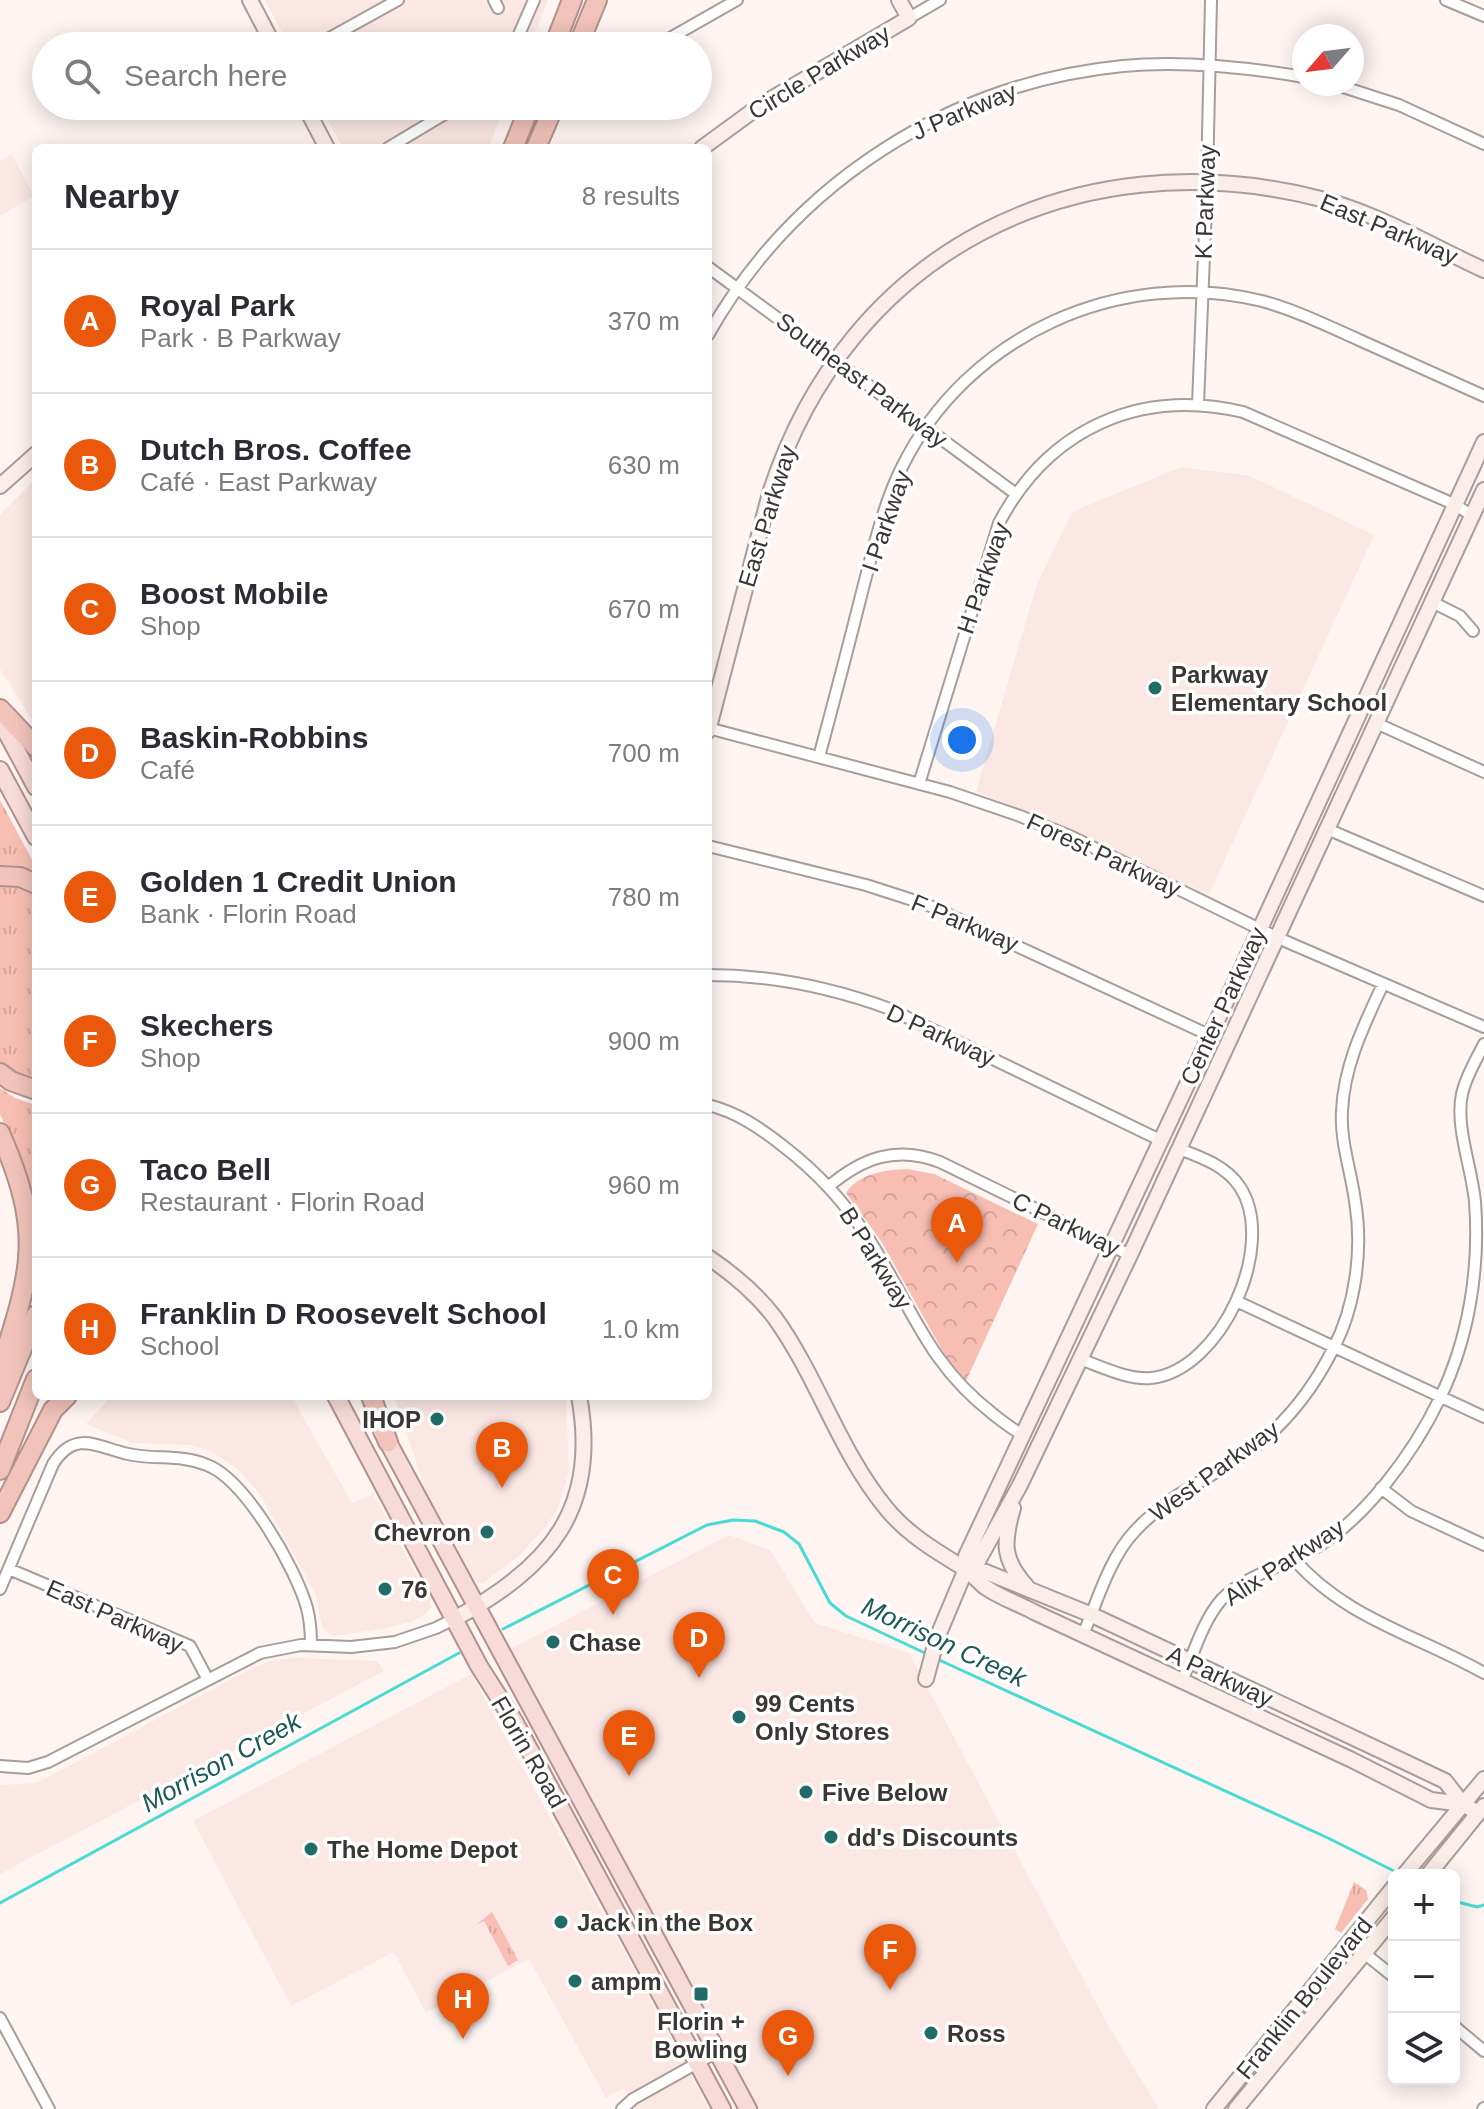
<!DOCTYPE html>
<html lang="en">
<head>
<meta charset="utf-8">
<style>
  :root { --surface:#fff; --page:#f2f2f3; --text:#2b2b33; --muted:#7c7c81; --line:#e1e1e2; --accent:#ea580c }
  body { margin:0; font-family:Arial,sans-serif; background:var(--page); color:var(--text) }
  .controls { position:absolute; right:24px; bottom:24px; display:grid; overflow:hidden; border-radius:12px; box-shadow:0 4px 20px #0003 }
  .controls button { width:72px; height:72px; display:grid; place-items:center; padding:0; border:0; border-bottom:2px solid var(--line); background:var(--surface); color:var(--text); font:40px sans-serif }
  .compass { position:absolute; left:1292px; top:24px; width:72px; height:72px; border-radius:50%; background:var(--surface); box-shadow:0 4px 20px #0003; rotate:242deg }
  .you { position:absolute; left:962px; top:740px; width:28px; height:28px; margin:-20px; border:6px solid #fff; border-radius:50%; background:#1a73e8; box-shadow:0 0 0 12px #1a73e833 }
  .badge { display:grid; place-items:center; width:52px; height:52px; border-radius:50%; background:var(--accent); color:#fff; font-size:26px; font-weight:700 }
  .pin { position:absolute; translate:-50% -66px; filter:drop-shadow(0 2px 4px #0008) }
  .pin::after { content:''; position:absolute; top:42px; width:28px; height:24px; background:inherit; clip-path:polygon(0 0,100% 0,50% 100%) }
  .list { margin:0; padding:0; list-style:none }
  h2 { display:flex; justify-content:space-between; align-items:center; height:104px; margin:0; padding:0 32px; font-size:34px }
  h2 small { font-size:26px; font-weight:400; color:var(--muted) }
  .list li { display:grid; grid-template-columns:52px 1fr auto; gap:24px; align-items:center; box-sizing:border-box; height:144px; padding:0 32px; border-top:2px solid var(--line) }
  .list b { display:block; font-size:30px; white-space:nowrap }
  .list p { margin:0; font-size:26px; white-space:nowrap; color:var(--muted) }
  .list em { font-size:26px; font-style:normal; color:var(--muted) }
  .icon { flex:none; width:44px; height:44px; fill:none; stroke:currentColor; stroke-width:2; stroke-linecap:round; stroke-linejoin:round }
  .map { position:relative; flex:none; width:1484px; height:2109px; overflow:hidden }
  .search { position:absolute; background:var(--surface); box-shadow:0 4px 20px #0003; left:32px; top:32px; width:680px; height:88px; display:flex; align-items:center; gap:20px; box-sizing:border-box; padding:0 28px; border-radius:44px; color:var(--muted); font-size:30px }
  .panel { position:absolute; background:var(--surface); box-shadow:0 4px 20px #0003; left:32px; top:144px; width:680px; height:1256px; border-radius:12px }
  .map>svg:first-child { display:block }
</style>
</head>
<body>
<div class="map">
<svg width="1484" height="2109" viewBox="0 0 1484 2109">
  <defs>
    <pattern id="grass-tufts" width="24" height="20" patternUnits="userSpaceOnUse" patternTransform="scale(2)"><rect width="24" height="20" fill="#f8beb4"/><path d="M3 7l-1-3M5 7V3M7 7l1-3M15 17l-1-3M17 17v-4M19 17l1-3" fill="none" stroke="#d5a49b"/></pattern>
    <pattern id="park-crowns" width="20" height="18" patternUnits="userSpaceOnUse" patternTransform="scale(2)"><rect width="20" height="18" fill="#f8beb4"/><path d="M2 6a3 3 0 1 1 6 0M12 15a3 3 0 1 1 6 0" fill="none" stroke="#d5a49b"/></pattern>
  </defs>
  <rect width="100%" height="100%" fill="#fef5f3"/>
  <path fill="#fbe7e4" d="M265,0H548L530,46H289Z
    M320,106H505L488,148H343Z
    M12,154L34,196L0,216V161Z
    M1181,467L1250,476L1374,535L1209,894L976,791L1037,584L1072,512Z
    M36,478V726L0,669V515Z
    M115,1396H291L352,1503L373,1494L430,1600L431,1607L426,1614L411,1622L381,1629L334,1636L327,1633L322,1626L315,1592L260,1494L240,1471L211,1451L191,1445L133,1443L86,1424L110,1398Z
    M394,1396H566L569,1471L558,1508L547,1525L521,1554L483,1583H478L473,1578L427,1494Z
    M729,1535L770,1550L815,1623L909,1653L1109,2027L1159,2109H757L510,1649Z
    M294,1658L377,1661L384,1671L0,1874V1785L37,1783L252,1668L271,1661Z
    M471,1674L645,1990L709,2109H635L624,2088L606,2098L529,1959L426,2013L394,1952L291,2006L193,1821Z"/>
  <path fill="url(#grass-tufts)" d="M0,800L36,867L30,873L0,870Z
    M9,885L23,887L36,895V1084L16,1078L0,1065V886Z
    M0,1088L15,1098L36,1105V1214L26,1174L0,1114Z
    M1354,1882L1366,1890L1368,1899L1341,1933L1335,1929Z
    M492,1912L518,1960L508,1966L484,1921L476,1925Z"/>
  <path fill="url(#park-crowns)" d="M907,1169L934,1174L1038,1224L966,1381L946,1357L881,1241L846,1193C859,1173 885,1170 907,1169Z"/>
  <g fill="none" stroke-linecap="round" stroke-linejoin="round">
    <path stroke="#49dbd3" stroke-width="3" d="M503,1629L707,1525L733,1520L755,1521L784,1532L799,1544L830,1603L846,1616L927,1654
      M937,1659L1328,1838L1398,1873
      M1454,1901L1477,1907L1484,1905
      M0,1903L459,1653"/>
    <defs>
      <path id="street" d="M494,0L498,8
        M1446,0L1484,16
        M909,18L940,0
        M315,46L398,0
        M514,46L534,0
        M656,46L737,0
        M1334,84L1399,105L1484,144
        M388,148L458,106
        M708,267L1016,494
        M708,335C794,183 949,83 1123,66C1183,60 1245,67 1304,77
        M1198,404L1207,181L1211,0
        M1432,602L1460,616L1473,631
        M1376,723L1484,772
        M708,728L950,792L1020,816L1072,837L1278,938L1484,1027
        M819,757C834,701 849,644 863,588C874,547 883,505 902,467C967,335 1120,266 1262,301C1295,310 1326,325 1357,339C1400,358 1442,377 1484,396
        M919,784L999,523C1049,428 1140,388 1243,412L1456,505L1472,516
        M1327,829L1484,896
        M708,846L866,885L928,905L1209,1035
        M708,975C772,975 830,987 890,1009L1160,1140
        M708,1105C737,1112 760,1128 783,1146C817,1172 847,1205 870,1241C912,1307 927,1363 993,1414C1003,1422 1012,1429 1023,1435
        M828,1187C862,1158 896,1145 940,1162L1130,1255
        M1236,1301L1484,1417
        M1080,1359C1102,1367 1128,1380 1151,1378C1221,1371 1278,1245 1240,1187C1226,1166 1201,1157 1179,1149
        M1381,1488L1411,1511L1484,1545
        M1293,1558C1344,1618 1417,1635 1484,1673
        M9,1569L190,1646L207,1678
        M0,1589L53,1464C75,1429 97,1447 128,1454C155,1460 181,1454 207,1465C246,1480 296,1569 307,1608C310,1620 311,1633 311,1645
        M1083,1635C1097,1602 1109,1559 1134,1532C1171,1492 1207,1481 1248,1452C1285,1425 1313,1389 1333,1349C1356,1306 1363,1248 1355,1201C1351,1171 1340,1141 1342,1111C1344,1065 1364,1025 1383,984
        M1182,1681C1193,1655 1203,1620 1222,1599C1243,1577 1285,1565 1312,1550C1365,1520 1414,1452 1440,1398C1469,1338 1480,1268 1475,1202C1472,1168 1455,1127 1462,1094C1466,1076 1476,1060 1484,1044
        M0,1766L28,1768L48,1762L260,1653L301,1645L351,1647L395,1642L436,1628L454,1619
        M1364,1953L1394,1977
        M0,2018L49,2109
        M1454,2026L1484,2051
        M622,2109L633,2099L717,2052
        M1483,2109L1484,2108"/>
      <path id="secondary" d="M250,0L274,46
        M305,106L327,148
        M702,148L761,105L909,18L899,0
        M0,486L36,454
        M708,731L770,493C848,251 1075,138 1317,198C1375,212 1430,245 1484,270
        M708,1257C733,1274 757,1294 775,1318C818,1378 839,1451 886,1508C906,1533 934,1550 962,1567C971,1572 977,1581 985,1587C999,1597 1019,1604 1034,1612L1352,1760L1431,1800L1463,1804
        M1013,1508C1003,1543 1002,1560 1028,1588
        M966,1569L978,1561L1020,1485L1130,1255L1484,490
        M966,1569L986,1572L1092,1615L1405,1762L1445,1781L1463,1804L1478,1813
        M454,1619C549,1568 600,1509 579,1396
        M926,1679L937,1638L966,1569V1556L1260,929L1484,442
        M1404,1875L1484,1779
        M1428,1875L1484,1806
        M1214,2109L1394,1887
        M1236,2109L1394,1917"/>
      <path id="primary" d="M0,720L36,787
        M0,770L36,837
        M336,1396L479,1666L514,1721L722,2109
        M382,1431L748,2109"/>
      <path id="highway" d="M554,46L572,0
        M578,46L597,0
        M513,148L530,106
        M536,148L554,106
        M0,709L36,747
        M0,876L20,877L36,884
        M0,1073L11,1081L36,1090
        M0,1133C44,1233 32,1269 0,1370
        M371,1396L388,1442
        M0,1402L36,1315
        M0,1470L36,1379
        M0,1513L53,1410L67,1396"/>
    </defs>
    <use href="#street" stroke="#a79d9b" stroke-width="14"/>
    <use href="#secondary" stroke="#a79d9b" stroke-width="18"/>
    <use href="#primary" stroke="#b1928b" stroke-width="20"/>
    <use href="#highway" stroke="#b1928b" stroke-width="22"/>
    <use href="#street" stroke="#fff" stroke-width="10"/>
    <use href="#secondary" stroke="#fbedea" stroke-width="14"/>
    <use href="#primary" stroke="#f7dbd6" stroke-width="16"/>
    <use href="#highway" stroke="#f1c3ba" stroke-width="18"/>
  </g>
  <g fill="#216c68" stroke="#fff" stroke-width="3">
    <circle cx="1155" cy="688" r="8"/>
    <circle cx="437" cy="1419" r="8"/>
    <circle cx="487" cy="1532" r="8"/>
    <circle cx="385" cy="1589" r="8"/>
    <circle cx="553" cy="1642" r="8"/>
    <circle cx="739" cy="1717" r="8"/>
    <circle cx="806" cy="1792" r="8"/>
    <circle cx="831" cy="1837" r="8"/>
    <circle cx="311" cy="1849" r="8"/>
    <circle cx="561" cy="1922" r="8"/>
    <circle cx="575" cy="1981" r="8"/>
    <rect x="693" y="1986" width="16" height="16" rx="4"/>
    <circle cx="931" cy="2033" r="8"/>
  </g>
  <g text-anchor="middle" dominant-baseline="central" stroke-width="7" stroke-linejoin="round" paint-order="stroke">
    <g font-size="24" fill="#3a3635" stroke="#fff">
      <text transform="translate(819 72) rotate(-31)">Circle Parkway</text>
      <text transform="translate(964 111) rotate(-23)">J Parkway</text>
      <text transform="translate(1205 202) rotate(-88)">K Parkway</text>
      <text transform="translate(1389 229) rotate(23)">East Parkway</text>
      <text transform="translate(862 380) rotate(37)">Southeast Parkway</text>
      <text transform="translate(767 516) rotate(-73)">East Parkway</text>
      <text transform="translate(886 521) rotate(-71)">I Parkway</text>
      <text transform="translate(983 578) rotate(-71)">H Parkway</text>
      <text transform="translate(1104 855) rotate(25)">Forest Parkway</text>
      <text transform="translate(965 923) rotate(23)">F Parkway</text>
      <text transform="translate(1223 1006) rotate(-65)">Center Parkway</text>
      <text transform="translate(941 1035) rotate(25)">D Parkway</text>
      <text transform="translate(1066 1224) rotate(26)">C Parkway</text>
      <text transform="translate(876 1258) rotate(58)">B Parkway</text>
      <text transform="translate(1214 1471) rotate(-36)">West Parkway</text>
      <text transform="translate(1284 1562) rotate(-33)">Alix Parkway</text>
      <text transform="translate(115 1616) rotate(24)">East Parkway</text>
      <text transform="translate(1220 1676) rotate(25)">A Parkway</text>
      <text transform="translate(529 1752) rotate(60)">Florin Road</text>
      <text transform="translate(1304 1998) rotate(-51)">Franklin Boulevard</text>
    </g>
    <g font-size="24" font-weight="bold" fill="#3a3635" stroke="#fff" text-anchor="start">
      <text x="1171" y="674">Parkway<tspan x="1171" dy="28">Elementary School</tspan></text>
      <text x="421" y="1419" text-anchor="end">IHOP</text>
      <text x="471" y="1532" text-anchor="end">Chevron</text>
      <text x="401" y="1589">76</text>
      <text x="569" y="1642">Chase</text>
      <text x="755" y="1703">99 Cents<tspan x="755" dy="28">Only Stores</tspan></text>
      <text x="822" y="1792">Five Below</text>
      <text x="847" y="1837">dd's Discounts</text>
      <text x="327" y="1849">The Home Depot</text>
      <text x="577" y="1922">Jack in the Box</text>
      <text x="591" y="1981">ampm</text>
      <text x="701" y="2021" text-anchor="middle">Florin +<tspan x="701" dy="28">Bowling</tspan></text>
      <text x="947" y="2033">Ross</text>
    </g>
    <g font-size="26" font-style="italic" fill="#1d5956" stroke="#fff">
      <text transform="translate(944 1642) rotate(25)">Morrison Creek</text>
      <text transform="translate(221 1762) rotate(-29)">Morrison Creek</text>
    </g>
  </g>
</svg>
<div class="controls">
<button>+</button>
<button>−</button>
<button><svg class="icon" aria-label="layers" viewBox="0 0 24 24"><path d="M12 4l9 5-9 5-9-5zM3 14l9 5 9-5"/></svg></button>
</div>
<svg class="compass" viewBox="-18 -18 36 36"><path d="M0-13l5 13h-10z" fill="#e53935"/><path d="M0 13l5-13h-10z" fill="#7c7c81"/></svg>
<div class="you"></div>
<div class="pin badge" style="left:957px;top:1263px">A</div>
<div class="pin badge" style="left:502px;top:1488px">B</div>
<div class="pin badge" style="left:613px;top:1615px">C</div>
<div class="pin badge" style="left:699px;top:1678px">D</div>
<div class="pin badge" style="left:629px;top:1776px">E</div>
<div class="pin badge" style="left:890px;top:1990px">F</div>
<div class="pin badge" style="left:788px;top:2076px">G</div>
<div class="pin badge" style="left:463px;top:2039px">H</div>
<div class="search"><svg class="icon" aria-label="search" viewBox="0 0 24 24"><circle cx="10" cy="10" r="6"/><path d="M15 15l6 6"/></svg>Search here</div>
<section class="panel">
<h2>Nearby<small>8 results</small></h2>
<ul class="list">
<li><span class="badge">A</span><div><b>Royal Park</b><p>Park · B Parkway</p></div><em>370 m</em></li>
<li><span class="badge">B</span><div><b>Dutch Bros. Coffee</b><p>Café · East Parkway</p></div><em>630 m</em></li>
<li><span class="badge">C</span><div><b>Boost Mobile</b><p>Shop</p></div><em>670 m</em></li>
<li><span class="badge">D</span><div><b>Baskin-Robbins</b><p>Café</p></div><em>700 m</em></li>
<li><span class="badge">E</span><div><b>Golden 1 Credit Union</b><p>Bank · Florin Road</p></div><em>780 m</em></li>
<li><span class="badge">F</span><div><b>Skechers</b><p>Shop</p></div><em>900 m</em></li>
<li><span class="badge">G</span><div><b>Taco Bell</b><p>Restaurant · Florin Road</p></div><em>960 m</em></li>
<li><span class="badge">H</span><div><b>Franklin D Roosevelt School</b><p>School</p></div><em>1.0 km</em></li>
</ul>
</section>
</div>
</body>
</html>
